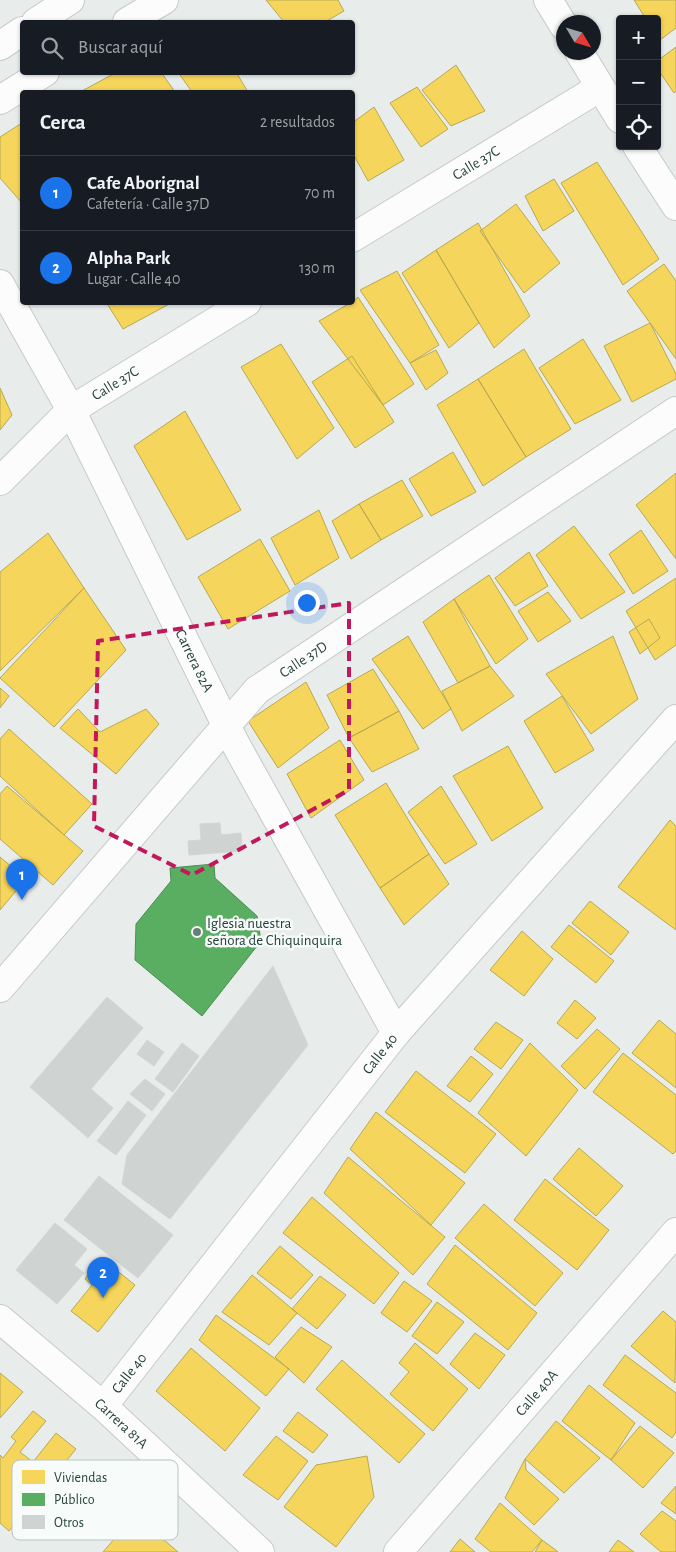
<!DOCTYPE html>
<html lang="es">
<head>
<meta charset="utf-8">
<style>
  :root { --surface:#171b24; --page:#20242c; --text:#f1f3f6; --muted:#9ea1a6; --line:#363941; --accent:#1a73e8 }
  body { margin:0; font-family:"Alegreya Sans",sans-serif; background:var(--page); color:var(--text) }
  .controls { position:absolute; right:15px; top:15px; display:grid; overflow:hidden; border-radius:5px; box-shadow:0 1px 4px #0004 }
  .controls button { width:45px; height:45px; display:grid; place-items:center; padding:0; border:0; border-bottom:1px solid var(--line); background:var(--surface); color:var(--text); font:25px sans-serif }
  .compass { position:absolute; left:556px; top:15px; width:45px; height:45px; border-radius:50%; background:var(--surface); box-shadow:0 1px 4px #0004; rotate:128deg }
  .you { position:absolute; left:306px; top:602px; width:18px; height:18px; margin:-12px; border:4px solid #fff; border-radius:50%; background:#1a73e8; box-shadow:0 0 0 8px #1a73e833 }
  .badge { display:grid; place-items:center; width:32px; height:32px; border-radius:50%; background:var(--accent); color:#fff; font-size:16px; font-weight:700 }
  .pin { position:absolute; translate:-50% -41px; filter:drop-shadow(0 1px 2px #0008) }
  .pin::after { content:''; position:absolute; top:26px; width:18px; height:15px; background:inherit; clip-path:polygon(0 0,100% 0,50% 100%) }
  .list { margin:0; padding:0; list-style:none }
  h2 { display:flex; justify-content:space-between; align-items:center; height:65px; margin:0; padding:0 20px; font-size:21px }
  h2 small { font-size:16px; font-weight:400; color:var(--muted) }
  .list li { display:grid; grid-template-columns:32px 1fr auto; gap:15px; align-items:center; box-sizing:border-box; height:75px; padding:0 20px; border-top:1px solid var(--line) }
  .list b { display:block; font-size:19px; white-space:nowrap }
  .list p { margin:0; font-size:16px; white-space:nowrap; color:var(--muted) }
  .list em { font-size:16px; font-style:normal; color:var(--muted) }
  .icon { flex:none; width:28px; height:28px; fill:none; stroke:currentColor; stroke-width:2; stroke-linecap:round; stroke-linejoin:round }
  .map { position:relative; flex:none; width:676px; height:1552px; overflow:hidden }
  .search { position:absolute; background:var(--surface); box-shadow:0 1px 4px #0004; left:20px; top:20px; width:335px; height:55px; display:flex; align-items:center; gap:12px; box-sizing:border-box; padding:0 18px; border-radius:5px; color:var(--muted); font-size:19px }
  .panel { position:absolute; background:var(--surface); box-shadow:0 1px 4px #0004; left:20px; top:90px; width:335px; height:215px; border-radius:5px }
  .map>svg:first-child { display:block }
</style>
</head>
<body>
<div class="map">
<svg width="676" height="1552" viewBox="0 0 676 1552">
  <rect width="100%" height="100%" fill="#e8edeb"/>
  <path fill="#f6d55c" stroke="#b7a952" d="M266,0H338L344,11L325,22H284Z
    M634,0H676V28L660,40L657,35V19H646Z
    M676,47V91L674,93L657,68V61Z
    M456,65L485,111L451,126L422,90Z
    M117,72H161L175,92H80Z
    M178,72H236L248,92H192Z
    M417,87L448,129L421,147L390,103Z
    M374,107L404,160L368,181L352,152V123Z
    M22,123V203L0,178V137Z
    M597,162L659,259L623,285L561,183Z
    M554,179L574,211L543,231L525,196Z
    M516,204L560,263L524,293L480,231Z
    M478,223L530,316L494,348L436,250Z
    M436,250L479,323L449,348L402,273Z
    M664,264L676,281V359L627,291Z
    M397,271L439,345L410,363L360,290Z
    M358,297L414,384L383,405L319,321L352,302Z
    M106,302H173L123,329Z
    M650,323L676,374V379L632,402L604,346Z
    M583,339L621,400L575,424L539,368Z
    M281,344L334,428L297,459L241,367Z
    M524,349L571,429L526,457L478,379Z
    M436,350L448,373L426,390L410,363Z
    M352,356L394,422L355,448L312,382Z
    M478,379L526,457L483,486L437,405Z
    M0,388L12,415L0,430Z
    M185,411L241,510L187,540L134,446Z
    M453,452L476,492L431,516L409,479Z
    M676,473V559L636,505Z
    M402,480L423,516L381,540L359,504Z
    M359,504L381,540L351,559L332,521Z
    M319,510L339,558L295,585L271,538Z
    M574,526L625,592L581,619L536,555Z
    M641,530L668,571L633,594L609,554Z
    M48,533L84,588L0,671V572Z
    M260,539L290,591L228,629L198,577Z
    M529,552L548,586L515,606L495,578Z
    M489,575L528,639L496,664L454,599Z
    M676,578V645L655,660L626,611Z
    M84,588L126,650L54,727L0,678Z
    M548,592L571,621L538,642L518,611Z
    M454,599L490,666L458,683L423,622Z
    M649,619L660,638L640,654L629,632Z
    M408,636L451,709L423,729L372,659Z
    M613,636L638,699L591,734L546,674Z
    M490,666L514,696L462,731L442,691Z
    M373,669L399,711L349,738L327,695Z
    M306,682L329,728L278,768L248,721Z
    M0,688L9,696L0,708Z
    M562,696L594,750L555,773L524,721Z
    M78,709L100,732L146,709L159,724L116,774L60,728Z
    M399,711L419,749L372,772L349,738Z
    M9,729L92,804L64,835L0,776V739Z
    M340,740L364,780L311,818L287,774Z
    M508,746L543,808L492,841L453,776Z
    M386,783L429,854L380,888L335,815Z
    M7,786L83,851L53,885L0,839V794Z
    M441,786L477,844L445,864L408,812Z
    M670,820L676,826V930L618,887Z
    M429,854L449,884L404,925L380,888Z
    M0,857L26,879L0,910Z
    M590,901L629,932L611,955L572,923Z
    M569,925L614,961L596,983L551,947Z
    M522,931L553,959L524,996L490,970Z
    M575,1000L596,1018L577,1039L557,1023Z
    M659,1020L676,1034V1088L632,1053Z
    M496,1022L523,1040L501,1069L474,1049Z
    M597,1029L620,1049L585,1089L561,1066Z
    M530,1043L578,1090L526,1156L478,1113Z
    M623,1053L676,1095V1151L673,1154L593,1092Z
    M471,1056L493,1074L470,1102L447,1086Z
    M416,1071L496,1134L465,1173L385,1112Z
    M376,1112L465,1183L431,1225L350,1149Z
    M579,1148L623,1186L596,1216L553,1179Z
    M348,1157L445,1237L413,1275L324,1193Z
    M545,1179L609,1230L577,1270L514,1220Z
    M312,1197L399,1273L374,1304L283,1233Z
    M484,1204L563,1273L535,1306L455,1238Z
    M455,1245L537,1313L508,1350L427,1284Z
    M280,1246L313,1275L291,1299L257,1273Z
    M101,1258L135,1285L98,1332L71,1311L92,1285L85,1279Z
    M252,1275L297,1313L269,1345L222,1312Z
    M320,1276L346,1295L317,1329L292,1309Z
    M404,1281L432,1301L407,1332L381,1313Z
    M437,1302L464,1322L437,1354L412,1336Z
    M663,1311L676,1322L675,1383L631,1346Z
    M216,1315L289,1369L266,1396L199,1340Z
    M301,1327L332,1347L304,1383L275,1357Z
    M475,1333L505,1355L479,1389L450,1364Z
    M415,1343L468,1389L433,1431L390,1394L409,1372L399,1363Z
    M191,1348L260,1408L225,1451L156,1391Z
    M625,1355L676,1393V1432L672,1438L603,1385Z
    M342,1360L425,1434L399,1463L316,1389Z
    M0,1373L23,1392L0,1418Z
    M589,1385L635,1423L611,1460L562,1421Z
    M33,1411L46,1421L20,1452L33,1462L56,1433L76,1449L9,1531L0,1523V1455L3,1458L16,1441L11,1437Z
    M298,1412L328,1435L313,1453L283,1431Z
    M556,1421L600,1458L564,1493L525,1459Z
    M640,1426L674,1453L643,1488L611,1460Z
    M276,1436L308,1461L278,1500L243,1475Z
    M367,1456L374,1497L336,1547L284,1507L316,1465Z
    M525,1459L526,1470L559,1499L534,1525L505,1498Z
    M676,1486V1514L661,1503Z
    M500,1503L542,1540L532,1552H491L475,1539Z
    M662,1511L676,1521V1552H661L640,1534Z
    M135,1515L178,1552H103Z
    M460,1539L475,1552H450Z
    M542,1540L557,1551L558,1552H535Z
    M618,1540L634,1552H609Z"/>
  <path fill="#5aae61" stroke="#4a8e55" d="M214,864L215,878L257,916L261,941L202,1016L135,960L136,924L171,881L170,868Z"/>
  <path fill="#cfd4d2" stroke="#d1d6d4" d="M220,823L221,835L241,833L242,851L189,855L188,841L201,840L200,824Z
    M273,966L308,1045L170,1219L122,1184L127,1155Z
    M107,997L143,1028L91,1089L113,1108L88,1138L30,1087Z
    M147,1040L164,1052L154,1066L137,1054Z
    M182,1043L199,1056L173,1092L155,1079Z
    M145,1079L165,1094L152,1111L130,1094Z
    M128,1101L146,1115L116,1155L97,1141Z
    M99,1176L173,1235L138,1278L64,1220Z
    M55,1223L87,1249L74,1265L84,1273L57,1304L16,1270Z"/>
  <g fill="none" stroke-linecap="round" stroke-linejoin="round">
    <defs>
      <g id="minor">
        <path d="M548,0L564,26"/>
        <path d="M36,22L70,0"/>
        <path d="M127,22L164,0"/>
        <path d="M0,46L22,31"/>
        <path d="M579,52L620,119"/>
        <path d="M0,100L45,72"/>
        <path d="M637,146L676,206"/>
        <path id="s1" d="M352,238L599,88"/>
        <path id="s2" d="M0,284L71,410L235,743L396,1033"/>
        <path id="s3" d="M0,481L71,410L247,302"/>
        <path id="s4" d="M0,988L257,690L676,411"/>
        <path id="s5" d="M0,1319L103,1406L260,1552"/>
        <path id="s6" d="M103,1406L396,1033L676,719"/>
        <path id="s7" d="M398,1552L676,1232"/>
      </g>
    </defs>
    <use href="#minor" stroke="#c5cac8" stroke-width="30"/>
    <use href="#minor" stroke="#fcfcfc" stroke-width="28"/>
  </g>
  <path fill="none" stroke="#c2185b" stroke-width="4" stroke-dasharray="10 6" stroke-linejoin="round" d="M349,603V790L192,875L94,826L98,641Z"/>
  <circle fill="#697e78" stroke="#f7fbf9" stroke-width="2" cx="197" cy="932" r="5"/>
  <g text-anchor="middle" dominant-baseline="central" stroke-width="5" stroke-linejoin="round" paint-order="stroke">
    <g font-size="15" fill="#24423a" stroke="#f7fbf9">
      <text stroke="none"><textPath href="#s1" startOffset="145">Calle 37C</textPath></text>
      <text stroke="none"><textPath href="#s3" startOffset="152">Calle 37C</textPath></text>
      <text stroke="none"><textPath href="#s2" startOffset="424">Carrera 82A</textPath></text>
      <text stroke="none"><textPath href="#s4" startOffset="449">Calle 37D</textPath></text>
      <text stroke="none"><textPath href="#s6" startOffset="448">Calle 40</textPath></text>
      <text stroke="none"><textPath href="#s6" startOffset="42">Calle 40</textPath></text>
      <text stroke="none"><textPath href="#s7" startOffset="211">Calle 40A</textPath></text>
      <text stroke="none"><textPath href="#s5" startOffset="160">Carrera 81A</textPath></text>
    </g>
    <g font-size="15" fill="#24423a" stroke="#f7fbf9" text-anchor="start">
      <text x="207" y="923">Iglesia nuestra<tspan x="207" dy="17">señora de Chiquinquira</tspan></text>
    </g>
  </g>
  <rect x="12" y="1460" width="166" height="80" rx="8" fill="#f7fbf9" stroke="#b8c4c0" stroke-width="1"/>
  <rect x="22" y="1470" width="23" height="14" fill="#f6d55c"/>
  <rect x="22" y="1493" width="23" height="13" fill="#5aae61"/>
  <rect x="22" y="1515" width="23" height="14" fill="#cfd4d2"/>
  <g font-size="14" fill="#24423a">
    <text x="54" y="1482">Viviendas</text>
    <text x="54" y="1504">Público</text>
    <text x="54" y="1527">Otros</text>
  </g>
</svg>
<div class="controls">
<button>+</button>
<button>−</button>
<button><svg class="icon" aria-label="locate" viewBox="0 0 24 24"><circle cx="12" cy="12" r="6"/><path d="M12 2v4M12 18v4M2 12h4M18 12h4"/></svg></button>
</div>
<svg class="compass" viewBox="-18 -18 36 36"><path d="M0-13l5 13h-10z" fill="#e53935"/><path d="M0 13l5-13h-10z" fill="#9ea1a6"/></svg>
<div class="you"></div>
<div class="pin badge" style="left:22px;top:900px">1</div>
<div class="pin badge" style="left:103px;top:1298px">2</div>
<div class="search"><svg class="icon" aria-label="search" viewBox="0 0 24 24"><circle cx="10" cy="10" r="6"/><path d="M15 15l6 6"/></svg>Buscar aquí</div>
<section class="panel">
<h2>Cerca<small>2 resultados</small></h2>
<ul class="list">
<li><span class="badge">1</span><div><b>Cafe Aborignal</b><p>Cafetería · Calle 37D</p></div><em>70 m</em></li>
<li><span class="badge">2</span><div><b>Alpha Park</b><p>Lugar · Calle 40</p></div><em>130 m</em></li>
</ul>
</section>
</div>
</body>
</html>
